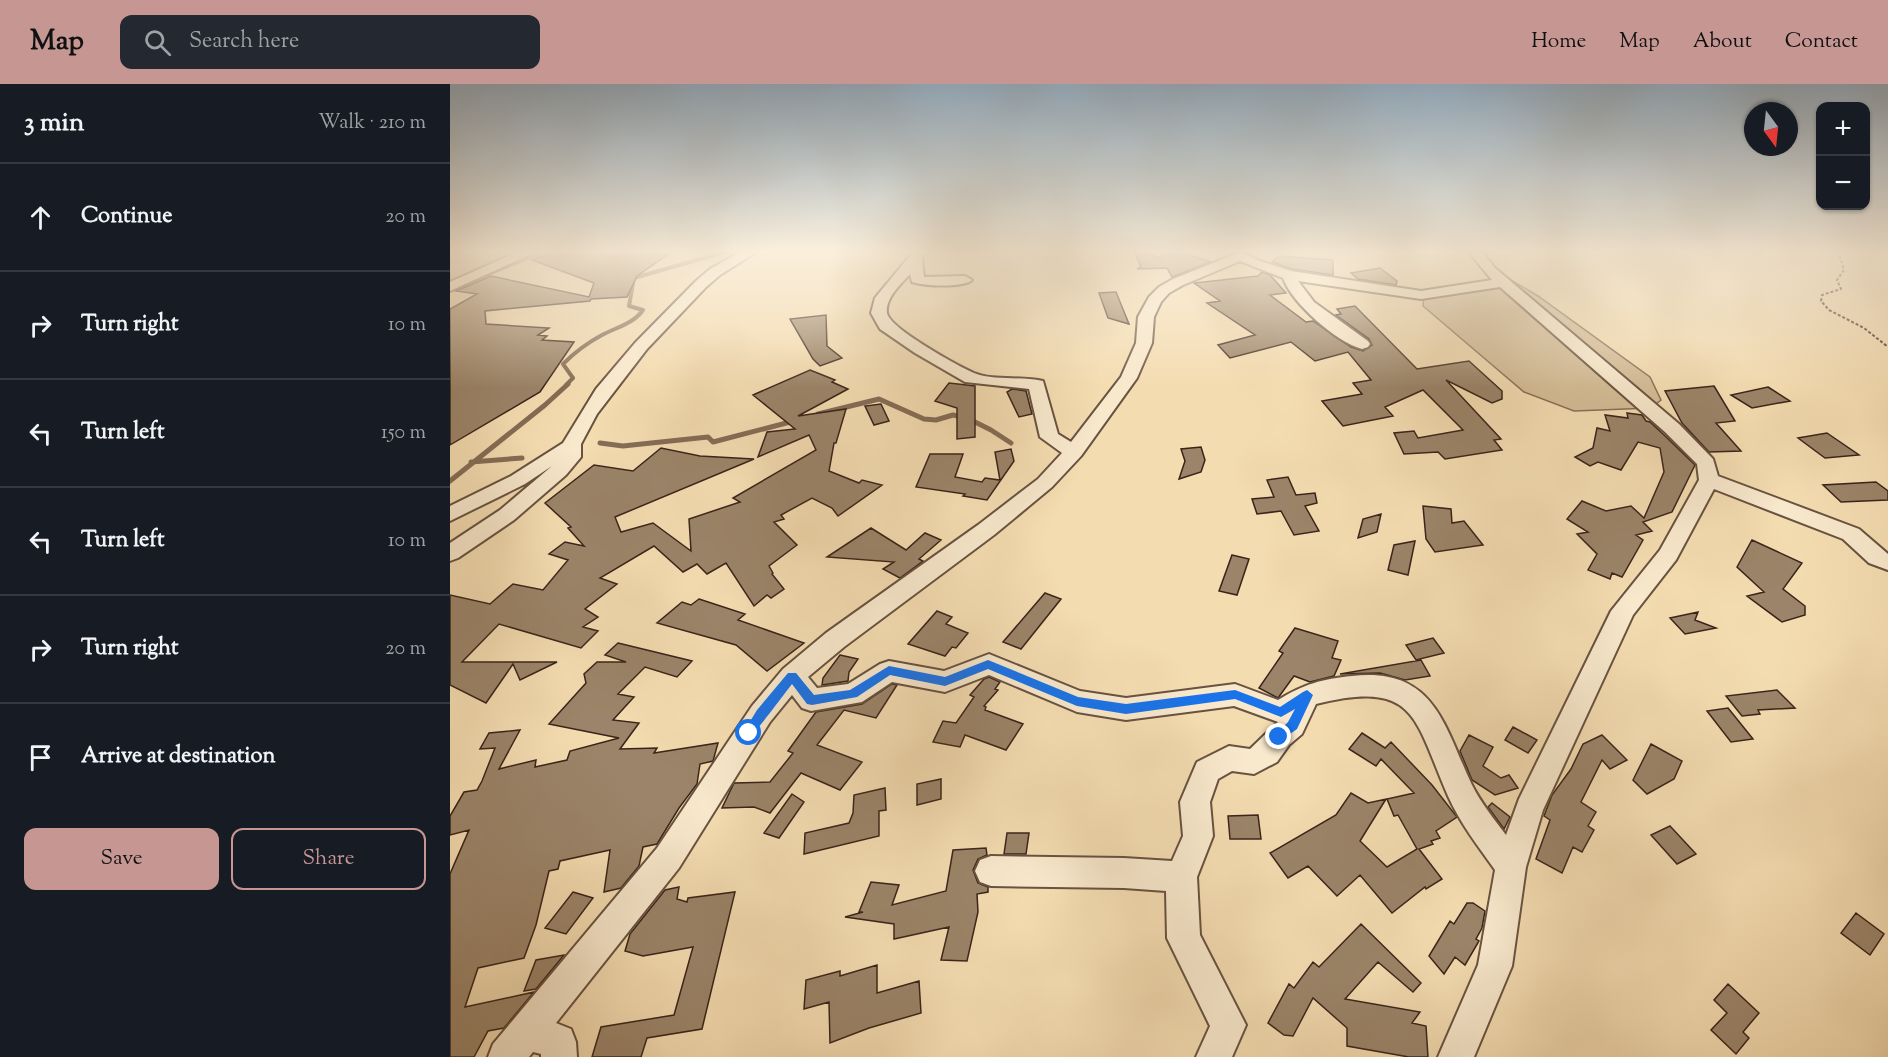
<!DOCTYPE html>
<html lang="en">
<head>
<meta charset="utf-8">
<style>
  :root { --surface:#171b24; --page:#242831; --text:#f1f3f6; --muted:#9ea1a6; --line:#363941; --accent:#c59692 }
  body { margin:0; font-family:"Sorts Mill Goudy",serif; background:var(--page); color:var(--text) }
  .controls { position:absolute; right:18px; top:18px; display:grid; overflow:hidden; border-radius:12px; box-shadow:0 2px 4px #0004 }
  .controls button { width:54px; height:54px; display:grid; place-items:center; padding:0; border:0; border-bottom:2px solid var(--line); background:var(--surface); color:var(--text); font:30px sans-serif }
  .compass { position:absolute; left:1294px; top:18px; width:54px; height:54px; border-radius:50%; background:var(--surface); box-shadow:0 2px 4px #0004; rotate:165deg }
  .stop { position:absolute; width:18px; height:18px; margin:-14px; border:4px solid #1a73e8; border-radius:50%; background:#fff }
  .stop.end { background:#1a73e8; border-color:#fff; box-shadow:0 2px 6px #0008 }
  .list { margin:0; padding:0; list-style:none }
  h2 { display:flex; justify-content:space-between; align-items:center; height:78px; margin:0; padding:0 24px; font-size:26px }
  h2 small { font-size:20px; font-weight:400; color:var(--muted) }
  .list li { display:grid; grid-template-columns:39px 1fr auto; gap:18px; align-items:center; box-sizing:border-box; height:108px; padding:0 24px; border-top:2px solid var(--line) }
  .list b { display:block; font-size:22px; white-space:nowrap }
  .list em { font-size:20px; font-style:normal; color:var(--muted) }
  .actions { display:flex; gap:12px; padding:18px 24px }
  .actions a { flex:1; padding:14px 0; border:2px solid var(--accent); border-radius:12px; text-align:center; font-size:21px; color:var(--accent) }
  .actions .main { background:var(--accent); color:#111 }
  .icon { flex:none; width:33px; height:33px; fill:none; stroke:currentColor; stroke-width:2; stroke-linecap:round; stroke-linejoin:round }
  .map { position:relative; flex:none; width:1438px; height:973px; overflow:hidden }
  header { display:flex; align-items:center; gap:36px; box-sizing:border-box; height:84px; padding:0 30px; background:var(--accent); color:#111 }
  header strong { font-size:28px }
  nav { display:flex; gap:33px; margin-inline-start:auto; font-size:21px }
  .search { width:420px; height:54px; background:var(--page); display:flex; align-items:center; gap:15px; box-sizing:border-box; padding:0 21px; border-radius:12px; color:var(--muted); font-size:22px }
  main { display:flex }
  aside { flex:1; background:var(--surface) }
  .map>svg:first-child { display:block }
</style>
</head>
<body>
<header>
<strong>Map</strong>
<div class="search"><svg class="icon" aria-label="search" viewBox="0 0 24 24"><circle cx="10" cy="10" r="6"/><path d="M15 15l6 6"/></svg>Search here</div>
<nav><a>Home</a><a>Map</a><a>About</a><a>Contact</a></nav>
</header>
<main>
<aside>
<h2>3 min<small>Walk · 210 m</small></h2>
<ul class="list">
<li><svg class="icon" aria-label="ahead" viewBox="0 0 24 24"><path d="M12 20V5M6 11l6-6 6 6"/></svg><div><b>Continue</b></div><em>20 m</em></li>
<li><svg class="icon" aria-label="right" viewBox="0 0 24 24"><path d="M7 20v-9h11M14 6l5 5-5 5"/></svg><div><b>Turn right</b></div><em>10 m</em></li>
<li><svg class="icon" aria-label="left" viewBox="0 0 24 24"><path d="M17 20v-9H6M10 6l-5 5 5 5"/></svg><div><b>Turn left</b></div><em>150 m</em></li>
<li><svg class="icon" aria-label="left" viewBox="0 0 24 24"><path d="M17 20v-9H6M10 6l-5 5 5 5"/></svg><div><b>Turn left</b></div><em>10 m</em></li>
<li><svg class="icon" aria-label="right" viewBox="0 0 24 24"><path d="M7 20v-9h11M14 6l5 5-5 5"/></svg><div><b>Turn right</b></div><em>20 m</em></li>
<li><svg class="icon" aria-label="arrive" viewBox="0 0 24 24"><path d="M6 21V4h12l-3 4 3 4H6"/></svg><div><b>Arrive at destination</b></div></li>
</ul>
<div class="actions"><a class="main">Save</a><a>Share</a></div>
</aside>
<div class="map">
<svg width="1438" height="973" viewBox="0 0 1438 973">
  <rect width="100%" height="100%" fill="#f4dcb1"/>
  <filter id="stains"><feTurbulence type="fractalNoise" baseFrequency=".00333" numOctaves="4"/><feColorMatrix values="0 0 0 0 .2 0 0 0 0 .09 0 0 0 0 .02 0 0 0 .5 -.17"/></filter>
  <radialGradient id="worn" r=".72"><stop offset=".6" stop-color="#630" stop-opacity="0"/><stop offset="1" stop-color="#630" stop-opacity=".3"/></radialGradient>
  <path fill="#d4bd97" stroke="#877058" stroke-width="1.5" d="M0,167H98L0,207Z
    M1056,193L1088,212L1200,293L1211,316L1201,324L1124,327L1074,308L973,222L974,209Z"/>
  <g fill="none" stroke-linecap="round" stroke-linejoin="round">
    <path stroke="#846d56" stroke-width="4" d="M116,301L123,294L113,280C125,268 137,259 152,251C167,243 183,240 193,226L179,222L184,194L278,167"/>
    <path stroke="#846d56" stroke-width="5" d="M368,330L429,315L474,335L486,336L503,331L517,334L541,346L561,359
      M150,359L173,362L258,353L263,358L344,337
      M21,378L72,374
      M0,397L95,321L118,300"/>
  </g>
  <path fill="#9b8469" stroke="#3a241a" stroke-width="1.5" d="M107,167H223L187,192L177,213L141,215L140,217L35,227L36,240L99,244L88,251L97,252L92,256L124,258L90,308L0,361V225L27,210L6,207L41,192L139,213L144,199L82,176Z
    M684,167H692L708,174L720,167H728L761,178L722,193L717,184L687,185L691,183Z
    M829,172L883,176V191L842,185L822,178Z
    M930,184L947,197L946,201L908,195L901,189Z
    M812,188L820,191L836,209L820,211L856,238L863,237L901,263L913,267L922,261L919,255L886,231L891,230L887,225L905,222L967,285L1019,277L1052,307V315L1042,319L996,296L1051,355L1044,356L1052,366L995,375L988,368L954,370L944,349L964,347L968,354L1013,346L973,306L935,323L943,332L893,342L872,317L912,310L903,299L921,296L898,268L865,277L841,258L780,274L768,261L805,251L757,219L770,217L744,199L808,192Z
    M666,208L679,240L658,234L649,209Z
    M376,231L377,262L392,274L370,282L363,275L340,235Z
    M360,286L385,296L382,298L398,305L348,332L396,325L386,359H384L379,387L409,399L412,396L432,401L388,432L382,424L362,414L331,431L334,435L324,438L347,461L319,482L323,489L322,490L334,505L321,514L317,511L304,522L276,479L257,490L247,480L233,488L204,462L150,494L167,500L135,525L148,533L133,543L148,547L131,564L49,540L12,578H107L70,596L63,580L36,619L0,601V511L40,520L63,500L93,506L118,476L99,470L115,458L134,462L118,444L121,443L95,419L144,381L183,387L211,364L250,372L304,375L165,433L171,448L203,439L241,467L239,435L290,418L283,414L366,366L359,351L308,373L317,348L345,345L303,311Z
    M499,299L525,302V353L507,355V324L485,317Z
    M1264,302L1285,337L1266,339L1291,367L1259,368L1232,339L1215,307Z
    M1318,303L1340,317L1302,324L1281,311Z
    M562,305L576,307L582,330L569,333L557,308Z
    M431,320L439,337L424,341L415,322Z
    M1177,329L1192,331L1196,337L1200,338L1213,350L1245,381L1222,428L1193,438L1202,447L1186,451L1193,456L1172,493L1162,489L1160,495L1138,486L1147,470L1127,450L1138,448L1117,435L1132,417L1156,427L1181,422L1194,434L1214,388L1210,364L1188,358L1171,386L1148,378L1140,382L1125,373L1143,364L1147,344L1160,347L1155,331L1178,334Z
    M1377,349L1409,371L1375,374L1348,354Z
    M751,363L755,376L751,388L729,395L735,377L731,365Z
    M561,365L564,377L537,416L513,412L515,410L466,403L480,370H513L505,393L532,398L535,394L550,396L545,368Z
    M838,393L846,411L865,409L867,419L855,422L869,447L844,451L831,427L807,430L802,415L824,413L817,396Z
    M1426,398L1438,407V416L1391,418L1373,401Z
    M973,422L1001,425L1002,439L1014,437L1033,461L985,468L976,455Z
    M931,430L927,448L908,454L913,435Z
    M421,444L456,466L475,449L491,456L469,475L473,477L450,494L433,485L444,478L377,473Z
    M1302,456L1352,479L1333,505L1355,522V531L1332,538L1297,512L1314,508L1287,483Z
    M965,457L958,491L938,486L944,461Z
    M782,471L799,475L787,511L769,507Z
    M595,509L611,515L571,565L553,558Z
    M249,515L295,530L288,536L354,559L317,587L286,561L207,539L232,518L241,521Z
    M487,527L502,533L496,540L518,549L506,564L502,563L495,572L458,560Z
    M1248,528L1245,536L1266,544L1235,550L1220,534Z
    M845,544L888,557L882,574L891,576L884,592L860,598L844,592L828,614L809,604L833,569L829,567Z
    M983,554L994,569L966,576L956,561Z
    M168,559L242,577L227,593L195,583L168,610L184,613L163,636L189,639L170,665L207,664L204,669L268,659L263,677L250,680L247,700L229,724L207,760L193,763L189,782L171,804L154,808L160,766L110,777L108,785L99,787L86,841L74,874L28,884L15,923L84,908L54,944L38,947L24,973H0V790L19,746L0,751V732L14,708L27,706L32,697L45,664L30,665L39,649L70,646L49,685L86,676L85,683L117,676L120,667L169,654L99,640L136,599L134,590L147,578H176L155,571Z
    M390,571L408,575L399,588L398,597L372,601L373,594Z
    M971,576L980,592L955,596L930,589L890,590Z
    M539,593L550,598L545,605L548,606L534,622L536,623L535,626L573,640L556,666L515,651L510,663L483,658L493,637L506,639L524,613L520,611L534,595Z
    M442,600L447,601L426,634L394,626L367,661L412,678L390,706L351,689L320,729L304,723L272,724L284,699L320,698L343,669L338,667L366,628L412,620Z
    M1327,606L1345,624L1308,626L1310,630L1292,632L1276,612Z
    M1278,624L1303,655L1281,658L1257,627Z
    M1063,643L1087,656L1078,669L1055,656Z
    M912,649L935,664L941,658L982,701L1007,733L986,747L990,754L981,757L983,760L969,765L992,795L976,805L975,803L942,829L910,791L887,812L858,782L838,794L820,769L886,731L901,709L918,719L936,715L910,757L937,783L967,765L948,731L944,732L937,715L964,709L931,675L926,682L899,665Z
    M1019,651L1043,663L1033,682L1051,694L1059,691L1068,704L1045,711L1022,696L1010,667Z
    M1152,651L1177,676L1160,685L1152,676L1131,718L1146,728L1138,742L1144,746L1132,768L1123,763L1112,789L1086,775L1100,736L1094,732L1102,711L1121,685L1133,660Z
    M1201,660L1232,677L1224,695L1197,710L1183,696Z
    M491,695V715L467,721V700Z
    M435,704L436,726L429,727V752L354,770L355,749L399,739L403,729L404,711Z
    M342,710L354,718L329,754L314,749Z
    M1042,719L1060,733L1054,745L1038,723Z
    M808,731L811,755H780L778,732Z
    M1220,742L1246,770L1227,780L1201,751Z
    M557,749H579L576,770H554Z
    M536,764L537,771L528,775L523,786L528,799L538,803V808L527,810L528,828L517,877L491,876L499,843L444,855V840L395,833L413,828H409L421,798L449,801L442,821L496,807L503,766Z
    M229,803L227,815L237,818L238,814L285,808L252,945L197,954L191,973H142L151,943L224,931L243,863L193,872L175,867L180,850L215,806Z
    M123,808L143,814L116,850L95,844Z
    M1017,819H1023L1035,827L1032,844L1026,855L1029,857L1015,881L1005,873L994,890L979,872L1000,837L1004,840Z
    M1406,829L1434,850L1420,871L1391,849Z
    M911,840L971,899L963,908L928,878L895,915L970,928L962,939L976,942L978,973H959L897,962V944L863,914L843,952L834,951L818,939L839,900L844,904L863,878L869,883Z
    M114,871L86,905L74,907L86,876Z
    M427,881V909L469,897L471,929L419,944L380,959L379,918L354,925L356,896L390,887V892Z
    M1278,900L1309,929L1293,948L1299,954L1286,970L1261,946L1277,929L1264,916Z"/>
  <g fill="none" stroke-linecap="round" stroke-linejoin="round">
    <defs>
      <path id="minor" d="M70,167H88L0,207V198Z
        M292,167H308L270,191L256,203L197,265L147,330L131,360V373L116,391L64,436L8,474L0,477V459L50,426L102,382L75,400L0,437V422L61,392L113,359L146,305L185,259L246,197L260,185Z
        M464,167H477L472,174L474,193L515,192L522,196C513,204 474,202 462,198L460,190C451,200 435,214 437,229C439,244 508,282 524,289C544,297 571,292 593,297L608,350L621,358L671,293L686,259L688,233L699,213L709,203L723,195L791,168L810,177L841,187L971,207L1042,196L1018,167H1031L1045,184L1229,340L1263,375L1268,392L1409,445L1438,470V486L1419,479L1393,455L1264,405L1226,476L1183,531L1093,726L1076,783L1062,882L1024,973H988L1028,881L1045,786C1028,762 1010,739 998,712C964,634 967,595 866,620L852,650L839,661L827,678L804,690L782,687L768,695L760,718L763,752L747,793L750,851L796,941L782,973H746L760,942L717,854L716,807L674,804L541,802L530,798L525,787L530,776L541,772L674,774L722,777L733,752L730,718L747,678L779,662L800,665L828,638L784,622L676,636L627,628L539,591L495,608L442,598L412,618L361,627L352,624L342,611L320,638L229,784L106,939L121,945L126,958L127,973H91V970L83,968L79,973H38L43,960L207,764L302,622L333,585L376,549L528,441L588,395L612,369L590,353L579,305L515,298L465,269L430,245L421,229L425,214ZM790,177L833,194C842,219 886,258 912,265L918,263L920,260L918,257L864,218L848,197L971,215L1050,203L1215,348L1247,380L1249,396L1210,466L1161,527L1069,715L1056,751C1044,735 1031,719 1022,701C994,642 985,583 902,592C872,595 854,600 828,616L785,600L676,614L630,607L539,570L494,587L439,577L430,580L398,600L367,604L358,593L394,563L544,451L602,403L631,372L687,294L702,259L704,233L711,218L719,209L733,201Z"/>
    </defs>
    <use href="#minor" stroke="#685240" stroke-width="4"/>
    <path stroke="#3a241a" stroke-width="2" stroke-dasharray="3 2" stroke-linecap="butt" d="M1388,167L1394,186L1387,196L1391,205L1372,211L1371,217L1379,226L1414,244L1438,263"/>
    <use href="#minor" fill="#f8e8cc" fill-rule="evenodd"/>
  </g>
  <linearGradient id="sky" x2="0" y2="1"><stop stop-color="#93abbe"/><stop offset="0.55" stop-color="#faefdc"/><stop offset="1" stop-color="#faefdc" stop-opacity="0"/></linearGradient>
  <rect width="1438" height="304" fill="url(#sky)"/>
  <path fill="#1a73e8" d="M538,576L628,613L676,620L785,606L830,623L853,608L857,606L863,611L847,645L829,658L823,653L838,638L845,625L831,633L785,615L676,630L627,622L538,585L495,602L440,591L407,613L362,621L357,620L342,600C335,609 303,652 299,654L293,649L307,626L338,589H346L364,611L400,606L439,582L495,593Z"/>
  <rect width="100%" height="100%" filter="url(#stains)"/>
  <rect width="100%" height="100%" fill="url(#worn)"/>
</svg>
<div class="controls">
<button>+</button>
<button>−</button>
</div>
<svg class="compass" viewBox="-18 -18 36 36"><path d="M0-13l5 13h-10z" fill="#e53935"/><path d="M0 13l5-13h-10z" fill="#9ea1a6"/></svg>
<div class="stop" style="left:299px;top:649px"></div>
<div class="stop end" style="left:829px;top:653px"></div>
</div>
</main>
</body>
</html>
